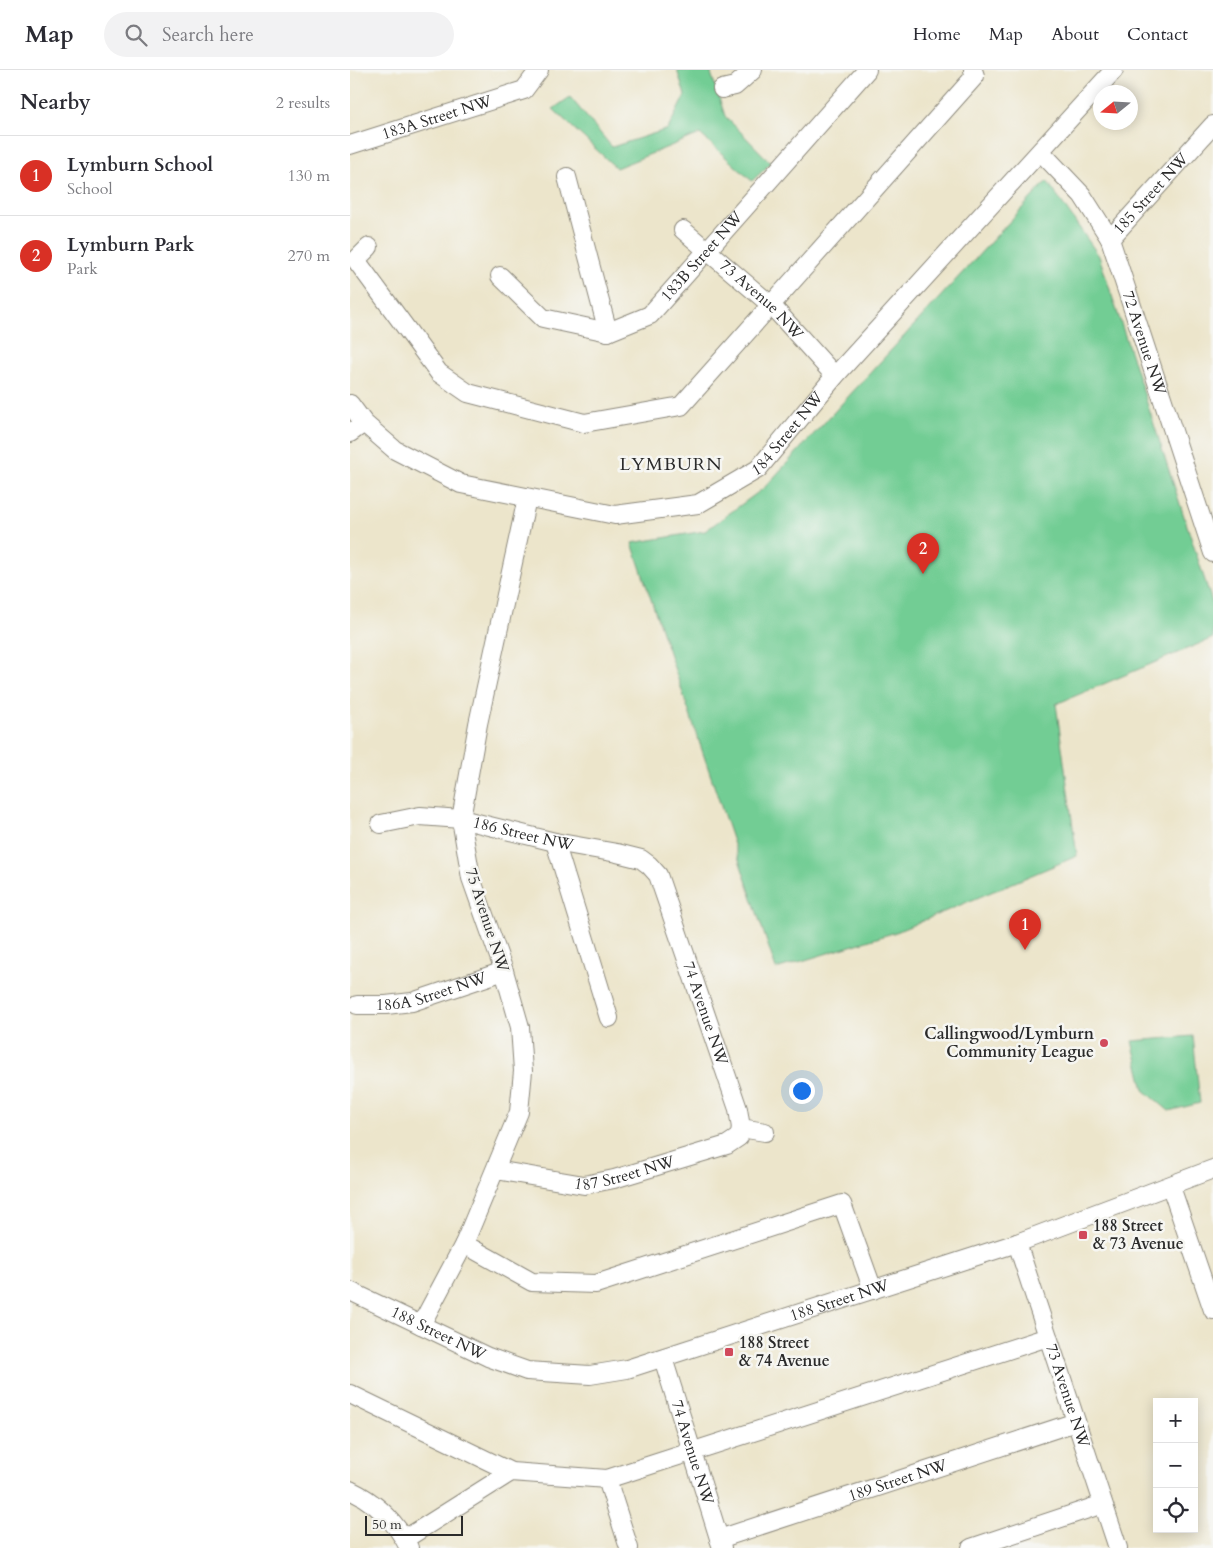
<!DOCTYPE html>
<html lang="en">
<head>
<meta charset="utf-8">
<style>
  :root { --surface:#fff; --page:#f2f2f3; --text:#2b2b33; --muted:#7c7c81; --line:#e1e1e2; --accent:#d93025 }
  body { margin:0; font-family:Cardo,serif; background:var(--page); color:var(--text) }
  .controls { position:absolute; right:15px; bottom:15px; display:grid; overflow:hidden; border-radius:0px; box-shadow:0 2px 12px #0003 }
  .controls button { width:45px; height:45px; display:grid; place-items:center; padding:0; border:0; border-bottom:1px solid var(--line); background:var(--surface); color:var(--text); font:25px sans-serif }
  .compass { position:absolute; left:743px; top:15px; width:45px; height:45px; border-radius:50%; background:var(--surface); box-shadow:0 2px 12px #0003; rotate:252deg }
  .scale { position:absolute; left:15px; bottom:12px; width:98px; box-sizing:border-box; padding-left:5px; border:2px solid #2b2b2b; border-top:0; font-size:14px; line-height:18px; white-space:nowrap; color:#2b2b2b; -webkit-text-stroke:4px #f6f6f2; paint-order:stroke }
  .you { position:absolute; left:451px; top:1020px; width:18px; height:18px; margin:-12px; border:4px solid #fff; border-radius:50%; background:#1a73e8; box-shadow:0 0 0 8px #1a73e833 }
  .badge { display:grid; place-items:center; width:32px; height:32px; border-radius:50%; background:var(--accent); color:#fff; font-size:16px; font-weight:700 }
  .pin { position:absolute; translate:-50% -41px; filter:drop-shadow(0 1px 2px #0008) }
  .pin::after { content:''; position:absolute; top:26px; width:18px; height:15px; background:inherit; clip-path:polygon(0 0,100% 0,50% 100%) }
  .list { margin:0; padding:0; list-style:none }
  h2 { display:flex; justify-content:space-between; align-items:center; height:65px; margin:0; padding:0 20px; font-size:21px }
  h2 small { font-size:16px; font-weight:400; color:var(--muted) }
  .list li { display:grid; grid-template-columns:32px 1fr auto; gap:15px; align-items:center; box-sizing:border-box; height:80px; padding:0 20px; border-top:1px solid var(--line) }
  .list b { display:block; font-size:19px; white-space:nowrap }
  .list p { margin:0; font-size:16px; white-space:nowrap; color:var(--muted) }
  .list em { font-size:16px; font-style:normal; color:var(--muted) }
  .icon { flex:none; width:28px; height:28px; fill:none; stroke:currentColor; stroke-width:2; stroke-linecap:round; stroke-linejoin:round }
  .map { position:relative; flex:none; width:863px; height:1478px; overflow:hidden }
  header { display:flex; align-items:center; gap:30px; box-sizing:border-box; height:70px; padding:0 25px; background:var(--surface); border-bottom:1px solid var(--line) }
  header strong { font-size:24px }
  nav { display:flex; gap:28px; margin-inline-start:auto; font-size:18px }
  .search { width:350px; height:45px; background:var(--page); display:flex; align-items:center; gap:12px; box-sizing:border-box; padding:0 18px; border-radius:28px; color:var(--muted); font-size:19px }
  main { display:flex }
  aside { flex:1; background:var(--surface) }
  .map>svg:first-child { display:block }
</style>
</head>
<body>
<header>
<strong>Map</strong>
<div class="search"><svg class="icon" aria-label="search" viewBox="0 0 24 24"><circle cx="10" cy="10" r="6"/><path d="M15 15l6 6"/></svg>Search here</div>
<nav><a>Home</a><a>Map</a><a>About</a><a>Contact</a></nav>
</header>
<main>
<aside>
<h2>Nearby<small>2 results</small></h2>
<ul class="list">
<li><span class="badge">1</span><div><b>Lymburn School</b><p>School</p></div><em>130 m</em></li>
<li><span class="badge">2</span><div><b>Lymburn Park</b><p>Park</p></div><em>270 m</em></li>
</ul>
</aside>
<div class="map">
<svg width="863" height="1478" viewBox="0 0 863 1478">
  <rect width="100%" height="100%" fill="#f6f6f2"/>
  <filter id="ink" filterUnits="userSpaceOnUse"><feTurbulence type="fractalNoise" baseFrequency=".02" numOctaves="2"/><feDisplacementMap in="SourceGraphic" scale="10" xChannelSelector="R" yChannelSelector="G"/><feConvolveMatrix kernelMatrix="1 2 1 2 8 2 1 2 1" color-interpolation-filters="sRGB"/></filter>
  <filter id="wash" filterUnits="userSpaceOnUse"><feTurbulence type="fractalNoise" baseFrequency=".0096" numOctaves="4" result="noise"/><feDisplacementMap in="SourceGraphic" scale="20" xChannelSelector="R" yChannelSelector="G"/><feGaussianBlur stdDeviation="1.12" result="paint"/><feColorMatrix in="noise" values="0 0 0 0 0 0 0 0 0 0 0 0 0 0 0 0 0 1.4 0 .05"/><feComposite in="paint" operator="in"/></filter>
  <g filter="url(#wash)">
    <rect width="100%" height="100%" fill="#ece5cb"/>
    <path fill="#72cd94" stroke="#4e7c60" d="M327,0H360L375,46L421,93L402,111L350,64L266,98L203,39L220,27L262,77L318,59L335,25Z
      M697,111L749,186L863,535V568L706,634L727,786L546,862L426,899L282,473L355,461L414,418Z
      M843,966L850,1033L819,1041L794,1020L782,971Z"/>
  </g>
  <g filter="url(#ink)">
    <g fill="none" stroke-linecap="round" stroke-linejoin="round">
      <defs>
        <g id="minor">
          <path d="M372,19L385,16L403,0"/>
          <path id="s1" d="M0,75L174,20L189,0"/>
          <path id="s2" d="M691,82L732,125L760,169L863,483"/>
          <path d="M217,107L258,262"/>
          <path id="s3" d="M333,160L422,236L485,306"/>
          <path id="s4" d="M760,169L863,55"/>
          <path d="M19,177L6,190L89,303L118,323L234,353L331,336L625,6L623,0"/>
          <path id="s5" d="M150,206L193,248L258,262L300,245L517,0"/>
          <path id="s6" d="M0,334L14,353L45,380L111,414L265,445L348,434L408,399L485,306L764,0"/>
          <path d="M0,363L14,353"/>
          <path id="s7" d="M31,754L70,746L111,749L205,772L267,783L291,789L299,795L308,805L388,1039L391,1058L415,1062"/>
          <path d="M205,772L259,948"/>
          <path id="s8" d="M7,935H36L62,932L154,901"/>
          <path id="s9" d="M146,1100L234,1115L264,1109L377,1075L389,1067L391,1058"/>
          <path d="M821,1117L863,1240"/>
          <path id="s10" d="M667,1173L768,1478"/>
          <path d="M114,1174L182,1212L246,1214L492,1134L523,1220"/>
          <path id="s11" d="M0,1221L138,1287L177,1301L240,1305L277,1299L667,1173L863,1099"/>
          <path d="M71,1255L114,1174L169,1042L173,1001L170,957L154,901L121,808L111,749L128,654L177,428"/>
          <path id="s12" d="M313,1288L372,1478"/>
          <path d="M0,1324L161,1402L257,1409L698,1267"/>
          <path d="M257,1409L279,1478"/>
          <path d="M0,1420C27,1433 46,1451 59,1478"/>
          <path d="M55,1469L161,1402"/>
          <path id="s13" d="M369,1469L726,1352"/>
          <path d="M621,1478L753,1434"/>
        </g>
      </defs>
      <use href="#minor" stroke="#8c887b" stroke-width="20"/>
      <use href="#minor" stroke="#fff" stroke-width="18"/>
    </g>
  </g>
  <g fill="#d1495b" stroke="#f6f6f2" stroke-width="2">
    <circle cx="754" cy="973" r="5"/>
    <rect x="728" y="1160" width="10" height="10" rx="2.5"/>
    <rect x="374" y="1277" width="10" height="10" rx="2.5"/>
  </g>
  <g text-anchor="middle" dominant-baseline="central" stroke-width="5" stroke-linejoin="round" paint-order="stroke">
    <g font-size="16" fill="#2b2b2b" stroke="#f6f6f2">
      <text stroke="none"><textPath href="#s1" startOffset="91">183A Street NW</textPath></text>
      <text stroke="none"><textPath href="#s4" startOffset="61">185 Street NW</textPath></text>
      <text stroke="none"><textPath href="#s5" startOffset="250">183B Street NW</textPath></text>
      <text stroke="none"><textPath href="#s3" startOffset="105">73 Avenue NW</textPath></text>
      <text stroke="none"><textPath href="#s2" startOffset="221">72 Avenue NW</textPath></text>
      <text stroke="none"><textPath href="#s6" startOffset="495">184 Street NW</textPath></text>
      <text stroke="none"><textPath href="#s7" startOffset="145">186 Street NW</textPath></text>
      <text transform="translate(137 850) rotate(72)">75 Avenue NW</text>
      <text stroke="none"><textPath href="#s8" startOffset="76">186A Street NW</textPath></text>
      <text stroke="none"><textPath href="#s7" startOffset="435">74 Avenue NW</textPath></text>
      <text stroke="none"><textPath href="#s9" startOffset="131">187 Street NW</textPath></text>
      <text stroke="none"><textPath href="#s11" startOffset="518">188 Street NW</textPath></text>
      <text stroke="none"><textPath href="#s11" startOffset="98">188 Street NW</textPath></text>
      <text stroke="none"><textPath href="#s10" startOffset="161">73 Avenue NW</textPath></text>
      <text stroke="none"><textPath href="#s12" startOffset="99">74 Avenue NW</textPath></text>
      <text stroke="none"><textPath href="#s13" startOffset="188">189 Street NW</textPath></text>
    </g>
    <g font-size="16" font-weight="bold" fill="#2b2b2b" stroke="#f6f6f2" text-anchor="start">
      <text x="744" y="964" text-anchor="end">Callingwood/Lymburn<tspan x="744" dy="18">Community League</tspan></text>
      <text x="743" y="1156">188 Street<tspan x="743" dy="18">&amp; 73 Avenue</tspan></text>
      <text x="389" y="1273">188 Street<tspan x="389" dy="18">&amp; 74 Avenue</tspan></text>
    </g>
    <g font-size="18" letter-spacing="1" fill="#2b2b2b" stroke="#f6f6f2">
      <text x="321" y="394">LYMBURN</text>
    </g>
  </g>
</svg>
<div class="controls">
<button>+</button>
<button>−</button>
<button><svg class="icon" aria-label="locate" viewBox="0 0 24 24"><circle cx="12" cy="12" r="6"/><path d="M12 2v4M12 18v4M2 12h4M18 12h4"/></svg></button>
</div>
<svg class="compass" viewBox="-18 -18 36 36"><path d="M0-13l5 13h-10z" fill="#e53935"/><path d="M0 13l5-13h-10z" fill="#7c7c81"/></svg>
<div class="scale">50 m</div>
<div class="you"></div>
<div class="pin badge" style="left:675px;top:880px">1</div>
<div class="pin badge" style="left:573px;top:504px">2</div>
</div>
</main>
</body>
</html>
